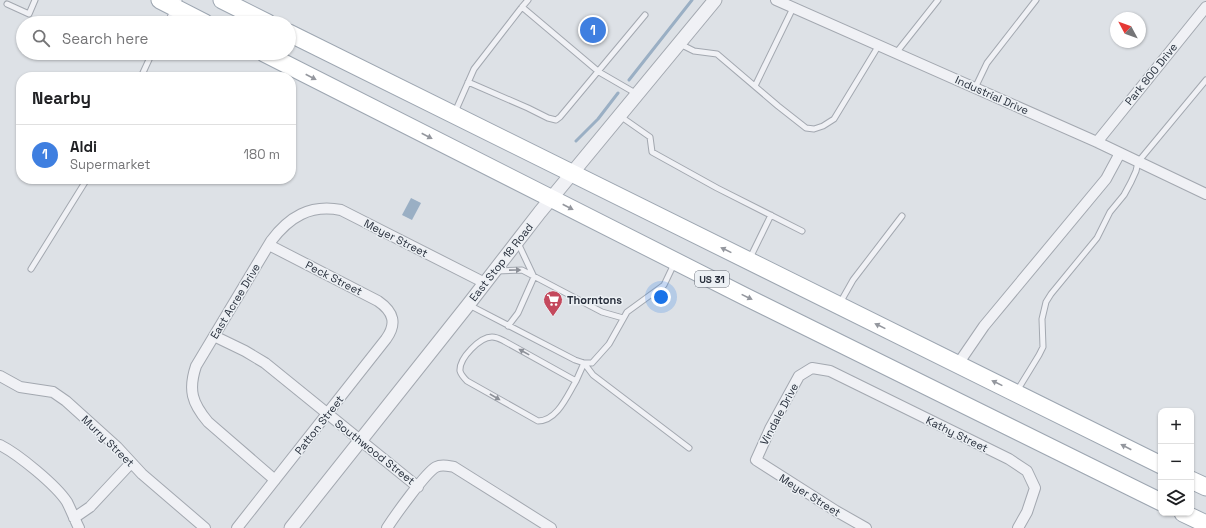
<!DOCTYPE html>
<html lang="en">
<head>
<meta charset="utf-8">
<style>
  :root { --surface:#fff; --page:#f6f6f6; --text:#202124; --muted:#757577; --line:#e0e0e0; --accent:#c4495d }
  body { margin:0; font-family:"Space Grotesk",sans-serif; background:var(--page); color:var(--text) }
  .controls { position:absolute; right:12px; bottom:12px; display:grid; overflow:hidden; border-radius:8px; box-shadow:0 1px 3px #0004 }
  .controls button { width:36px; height:36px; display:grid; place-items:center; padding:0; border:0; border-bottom:1px solid var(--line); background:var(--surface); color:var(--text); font:20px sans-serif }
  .compass { position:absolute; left:1110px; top:12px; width:36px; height:36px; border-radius:50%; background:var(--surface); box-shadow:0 1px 3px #0004; rotate:311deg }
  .you { position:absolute; left:661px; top:297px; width:14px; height:14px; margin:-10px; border:3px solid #fff; border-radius:50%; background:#1a73e8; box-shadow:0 0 0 6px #1a73e833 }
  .badge { display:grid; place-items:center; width:26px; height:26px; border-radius:50%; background:var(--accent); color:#fff; font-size:13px; font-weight:700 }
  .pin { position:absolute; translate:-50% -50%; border:2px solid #fff; box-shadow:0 1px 4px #0006 }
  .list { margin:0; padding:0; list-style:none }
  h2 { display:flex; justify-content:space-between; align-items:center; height:52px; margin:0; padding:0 16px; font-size:17px }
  h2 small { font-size:13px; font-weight:400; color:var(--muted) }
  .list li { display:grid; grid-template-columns:26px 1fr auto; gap:12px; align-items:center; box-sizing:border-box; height:60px; padding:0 16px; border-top:1px solid var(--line) }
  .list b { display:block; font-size:15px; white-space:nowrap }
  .list p { margin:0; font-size:13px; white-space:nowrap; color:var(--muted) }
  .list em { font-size:13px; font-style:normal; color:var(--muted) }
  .icon { flex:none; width:22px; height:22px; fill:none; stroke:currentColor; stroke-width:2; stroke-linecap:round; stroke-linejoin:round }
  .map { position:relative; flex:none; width:1206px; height:528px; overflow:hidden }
  .search { position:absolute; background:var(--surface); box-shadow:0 1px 3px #0004; left:16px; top:16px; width:280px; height:44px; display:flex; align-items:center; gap:10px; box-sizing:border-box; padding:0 14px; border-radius:22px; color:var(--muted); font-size:15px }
  .panel { position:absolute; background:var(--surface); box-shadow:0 1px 3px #0004; left:16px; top:72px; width:280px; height:112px; border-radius:16px }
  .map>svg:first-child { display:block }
</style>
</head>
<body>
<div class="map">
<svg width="1206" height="528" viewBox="0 0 1206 528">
  <rect width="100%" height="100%" fill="#dde1e6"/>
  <path fill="#9aafc4" d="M411,198L421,203L412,220L402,215Z"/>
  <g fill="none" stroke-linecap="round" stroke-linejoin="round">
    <path stroke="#9aafc4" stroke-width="3" d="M629,80L692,0
      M576,141L598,119L618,93"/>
    <defs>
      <path id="service" d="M7,4L29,14L35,0
        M522,7L528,0
        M167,23L179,0
        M680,44L694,51L717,54L778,106L806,128L814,129L823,126L834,119L879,45
        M896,53L938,0
        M141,77L152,53
        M468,82L528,108L548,118L556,120L560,117L645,15
        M755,86L793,8
        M975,88L987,63L1036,0
        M455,112L474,69L522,7L599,72L637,94
        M620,116L650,137L652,152L717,188L802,231
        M750,258L771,215
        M31,269L87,179
        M497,271L522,270L602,312L623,318
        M840,303L853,280L902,216
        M469,305L575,360L584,363H592L609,344L627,312L664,285L674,264
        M508,326L518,313L534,277L518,243
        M576,381C567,396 557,421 538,421L467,381C464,378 461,375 460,371C459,358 480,337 492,337C497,337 500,339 504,341L576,381L584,363L593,375L689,448
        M1017,391L1039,355L1043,347L1042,319L1046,302L1051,294L1097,238L1110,212L1124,195L1131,182L1136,171L1138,162L1206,80"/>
      <path id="minor" d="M776,0L1097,142L1206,194
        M1097,142L1206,7
        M214,336L245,351L265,363L418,487
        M958,364L984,326L1106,179L1120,153
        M0,376L20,387L53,392L66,401L117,447L142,474L205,528
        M0,445C18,454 56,485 67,502C71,510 75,520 79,528
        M275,480L208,422C192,403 188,390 196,366L271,241C289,217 310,204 341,210L485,283
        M74,518L90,507L131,463
        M237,528L386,339C397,324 394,312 378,301L269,245
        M387,528C394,517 426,472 436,467C442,464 448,466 454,467L551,528
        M866,528L836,511L756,460L770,429L799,376L812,368L830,371L1009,459L1027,471L1035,488L1027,512L1018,528"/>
      <path id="tertiary" d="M291,528L468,305L540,212L715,0"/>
      <path id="primary" d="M160,0L205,23
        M222,0L268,23
        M289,33L1161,465
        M264,53L744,296L1161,502
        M1191,480L1206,487
        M1183,513L1206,524"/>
    </defs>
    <use href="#service" stroke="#a3a8b0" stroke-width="7"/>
    <use href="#minor" stroke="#a3a8b0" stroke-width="12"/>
    <use href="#tertiary" stroke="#a3a8b0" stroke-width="15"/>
    <use href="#primary" stroke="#9da6b1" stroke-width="19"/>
    <use href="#service" stroke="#f0f1f5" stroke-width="5"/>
    <use href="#minor" stroke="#f0f1f5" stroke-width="10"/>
    <use href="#tertiary" stroke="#f0f1f5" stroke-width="13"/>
    <use href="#primary" stroke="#fff" stroke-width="17"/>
  </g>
  <defs><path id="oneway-solid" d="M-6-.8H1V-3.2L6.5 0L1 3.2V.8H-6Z"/></defs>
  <g fill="#94979e">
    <use href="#oneway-solid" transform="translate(311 77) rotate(27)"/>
    <use href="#oneway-solid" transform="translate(427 136) rotate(27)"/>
    <use href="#oneway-solid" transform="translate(568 207) rotate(27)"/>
    <use href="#oneway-solid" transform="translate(726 250) rotate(-154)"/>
    <use href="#oneway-solid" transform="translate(747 297) rotate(26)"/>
    <use href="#oneway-solid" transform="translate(880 326) rotate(-154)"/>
    <use href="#oneway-solid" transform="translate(997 383) rotate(-154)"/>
    <use href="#oneway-solid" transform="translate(1126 447) rotate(-153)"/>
  </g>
  <g fill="#8c9098">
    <use href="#oneway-solid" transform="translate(515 270) rotate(-1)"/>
    <use href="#oneway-solid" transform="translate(524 352) rotate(-151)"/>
    <use href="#oneway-solid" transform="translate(495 397) rotate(30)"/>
  </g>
  <defs>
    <symbol id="supermarket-pin" viewBox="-11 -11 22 30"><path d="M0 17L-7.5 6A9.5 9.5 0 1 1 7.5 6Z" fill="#c4495d" stroke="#ecf0f4"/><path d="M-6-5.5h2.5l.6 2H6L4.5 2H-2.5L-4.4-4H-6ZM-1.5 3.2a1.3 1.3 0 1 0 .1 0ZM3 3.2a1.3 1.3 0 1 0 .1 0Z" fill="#fff"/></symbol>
  </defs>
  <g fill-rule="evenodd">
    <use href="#supermarket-pin" x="542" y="289" width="22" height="30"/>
  </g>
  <g text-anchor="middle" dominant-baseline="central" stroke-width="3" stroke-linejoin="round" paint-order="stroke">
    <rect fill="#ecf0f4" stroke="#636973" stroke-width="1" x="695" y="271" width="34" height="16" rx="3"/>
    <g font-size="10" font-weight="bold" fill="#282f3c">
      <text x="712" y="279">US 31</text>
    </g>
    <g font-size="11" fill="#282f3c" stroke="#ecf0f4">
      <text transform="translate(1151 74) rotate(-51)">Park 800 Drive</text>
      <text transform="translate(992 95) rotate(24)">Industrial Drive</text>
      <text transform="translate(396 238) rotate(27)">Meyer Street</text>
      <text transform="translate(501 262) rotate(-52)">East Stop 18 Road</text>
      <text transform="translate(334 278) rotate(27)">Peck Street</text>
      <text transform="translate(235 301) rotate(-59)">East Acree Drive</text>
      <text transform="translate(779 414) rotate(-62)">Vindale Drive</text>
      <text transform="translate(319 425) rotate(-52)">Patton Street</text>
      <text transform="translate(957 434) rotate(26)">Kathy Street</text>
      <text transform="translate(108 441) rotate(44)">Murry Street</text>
      <text transform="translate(375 452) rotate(38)">Southwood Street</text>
      <text transform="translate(810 495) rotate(32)">Meyer Street</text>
    </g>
    <g font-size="11" font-weight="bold" fill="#282f3c" stroke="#ecf0f4" text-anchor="start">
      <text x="567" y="300">Thorntons</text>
    </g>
  </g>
</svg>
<div class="controls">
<button>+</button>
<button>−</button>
<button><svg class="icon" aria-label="layers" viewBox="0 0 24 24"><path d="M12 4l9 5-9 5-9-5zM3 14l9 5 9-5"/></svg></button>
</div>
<svg class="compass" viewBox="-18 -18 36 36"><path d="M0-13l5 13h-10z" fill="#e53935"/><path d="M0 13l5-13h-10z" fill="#757577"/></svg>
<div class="you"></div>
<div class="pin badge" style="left:593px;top:30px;background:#3f7fe0">1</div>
<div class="search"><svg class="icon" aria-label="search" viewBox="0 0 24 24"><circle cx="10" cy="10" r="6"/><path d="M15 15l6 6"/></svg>Search here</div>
<section class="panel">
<h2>Nearby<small></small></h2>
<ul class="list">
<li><span class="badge" style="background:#3f7fe0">1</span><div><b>Aldi</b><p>Supermarket</p></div><em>180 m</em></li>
</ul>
</section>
</div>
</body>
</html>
